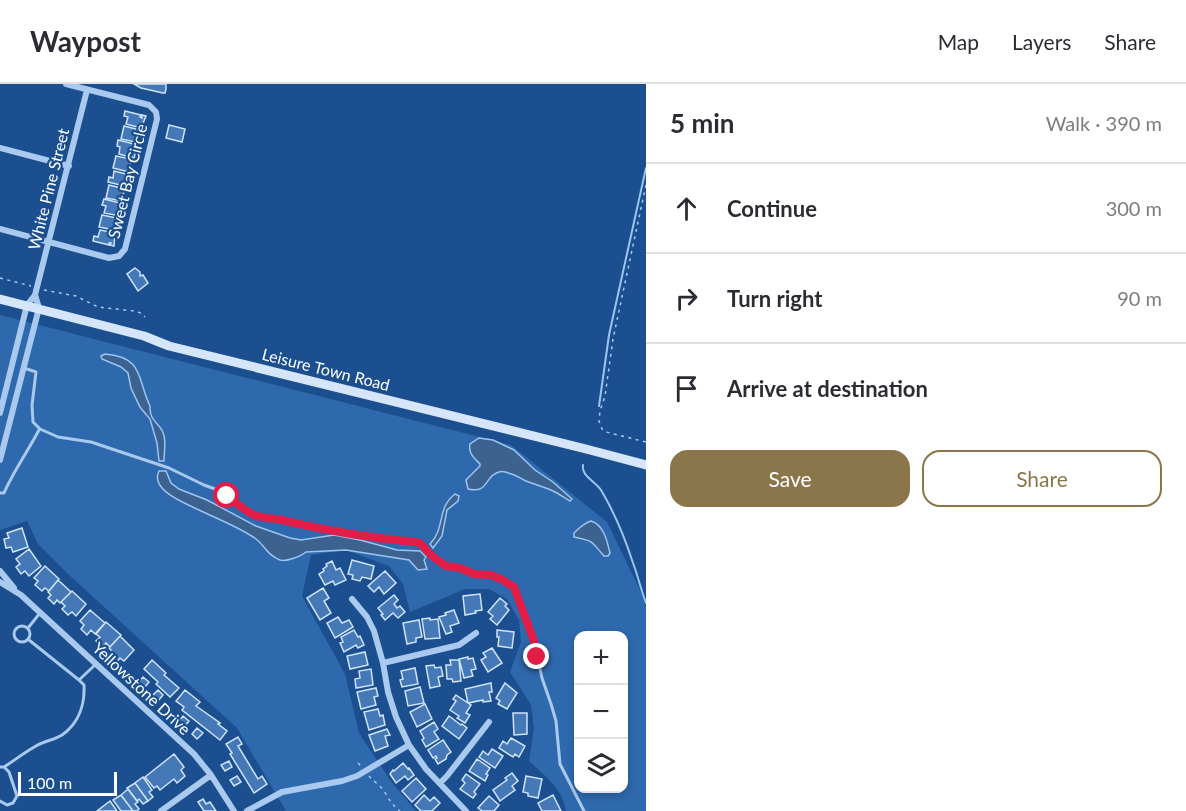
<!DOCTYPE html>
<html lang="en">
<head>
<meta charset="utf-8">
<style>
  :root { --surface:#fff; --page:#f2f2f3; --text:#2b2b33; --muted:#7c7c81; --line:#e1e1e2; --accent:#8a764a }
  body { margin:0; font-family:Lato,sans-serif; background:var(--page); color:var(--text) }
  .controls { position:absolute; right:18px; bottom:18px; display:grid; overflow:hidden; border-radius:12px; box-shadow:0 3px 9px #0003 }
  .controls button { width:54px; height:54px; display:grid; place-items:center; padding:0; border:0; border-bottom:2px solid var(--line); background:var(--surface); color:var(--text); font:30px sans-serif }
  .scale { position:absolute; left:18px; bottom:15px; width:99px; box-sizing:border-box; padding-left:6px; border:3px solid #fff; border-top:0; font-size:16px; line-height:21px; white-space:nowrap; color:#fff; -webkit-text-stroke:4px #1b4f8f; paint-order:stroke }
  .stop { position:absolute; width:18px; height:18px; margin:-14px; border:4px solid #e11d48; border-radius:50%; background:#fff }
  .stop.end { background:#e11d48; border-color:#fff; box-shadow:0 2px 6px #0008 }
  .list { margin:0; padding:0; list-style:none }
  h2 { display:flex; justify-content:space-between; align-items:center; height:78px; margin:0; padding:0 24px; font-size:26px }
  h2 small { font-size:20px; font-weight:400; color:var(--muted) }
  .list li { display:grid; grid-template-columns:39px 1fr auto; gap:18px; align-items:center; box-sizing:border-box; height:90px; padding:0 24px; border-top:2px solid var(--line) }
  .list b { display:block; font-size:22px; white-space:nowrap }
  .list em { font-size:20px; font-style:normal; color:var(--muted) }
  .actions { display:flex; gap:12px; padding:18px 24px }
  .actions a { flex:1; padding:14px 0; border:2px solid var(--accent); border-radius:18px; text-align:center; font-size:21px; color:var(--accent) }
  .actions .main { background:var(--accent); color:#fff }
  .icon { flex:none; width:33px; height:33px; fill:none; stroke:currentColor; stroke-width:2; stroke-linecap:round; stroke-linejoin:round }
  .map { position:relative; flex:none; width:646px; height:727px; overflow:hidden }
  header { display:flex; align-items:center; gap:36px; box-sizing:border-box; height:84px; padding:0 30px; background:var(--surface); border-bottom:2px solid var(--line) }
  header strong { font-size:28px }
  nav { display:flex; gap:33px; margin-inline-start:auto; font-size:21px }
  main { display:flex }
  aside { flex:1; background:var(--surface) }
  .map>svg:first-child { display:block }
</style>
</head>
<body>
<header>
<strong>Waypost</strong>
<nav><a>Map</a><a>Layers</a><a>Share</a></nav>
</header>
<main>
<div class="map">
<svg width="646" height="727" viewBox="0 0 646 727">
  <rect width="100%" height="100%" fill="#1b4f8f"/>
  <path fill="#2e69ad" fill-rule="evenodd" d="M0,231L511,361L607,438L640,506L646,523V727H566C563,705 544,691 529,677L534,644L531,621L510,588L521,558L519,536L507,515L489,505H465L410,528L403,500L389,482L346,466L311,471L302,512L345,590L359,649L390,696L416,727H286L237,644L68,490L38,460L27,437L0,446ZM578,552H624V704H578Z"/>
  <path fill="#3c6290" stroke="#9cc4f0" stroke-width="1.5" d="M105,270C144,273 137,295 150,322C149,339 162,339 164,352C166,360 164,370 164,377H159L157,359L150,335L140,323L131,304L128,289L121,283L102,275L101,272Z
    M479,354L493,356L514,366L535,386L553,398L572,415L570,417C566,415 562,412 557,409C548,404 536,401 526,397C520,394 514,390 508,389C507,388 501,387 499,388C484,392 489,410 468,405L466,396L480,382V380C474,374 468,369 470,360Z
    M159,387H166L171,399L179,405L207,416L256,442L290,454L301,456L334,451L360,456L397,466L420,467L426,473L424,476L427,485L418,486L409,476L346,466L306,468C301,472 287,478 280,476C268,472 265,462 256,455C241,444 218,435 201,427C188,420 149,407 159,387Z
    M455,410L459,412L458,417L447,426L442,452L433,464L430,460C446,443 436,425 455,410Z
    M591,437C604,441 607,457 610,469L608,472H604C591,457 594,457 574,453V449C579,444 584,439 591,437Z"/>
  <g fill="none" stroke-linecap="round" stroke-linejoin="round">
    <path stroke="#9cc4f0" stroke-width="2" d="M599,322L609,251L646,84
      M583,381C581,392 595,397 601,406C614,428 625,454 633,479C638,492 641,506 646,519"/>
  </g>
  <path fill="#4478b7" stroke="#cfe3fa" stroke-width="1.5" d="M134,0H166V5L165,9H163L141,4Z
    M125,27L141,31L140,33L142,34V31L146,32L141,44L126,40L128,33L124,32Z
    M169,41L185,45L182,58L166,54Z
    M124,42L140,46L135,58L121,55Z
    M118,56L134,60L133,63H135V61H138L134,74L119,70L120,63L117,62Z
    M116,72L131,75L129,88L113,84Z
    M114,87L130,91L128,103L125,102V100H124V102L108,98L109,93L113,94Z
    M109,101L125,105L121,117L106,114Z
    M104,115L120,119L119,122H120L121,120H124L120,132L104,129L106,122L102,121Z
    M102,131L117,134L114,146L99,143Z
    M100,146L115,149L114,162L110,161L111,159H109V161L93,157L94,152L98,153Z
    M135,184L140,188V192L143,191L148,199L138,207L127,190Z
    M22,444L28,463L13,468L11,463L6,464L4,455L9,454L7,449Z
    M29,465L41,482L29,492L25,487L21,490L16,483L20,480L16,475Z
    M352,476L374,482L371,495L362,493L360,497L352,495L353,491L348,490Z
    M332,477L336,486L340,484L346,496L335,501L333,497L325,501L319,490L324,487L323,485L327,482L326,480Z
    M45,482L59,495L49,507L45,504L42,507L35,501L38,497L34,494Z
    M385,487L396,499L384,510L379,503L374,508L368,502Z
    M58,496L71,508L60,519L57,516L54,520L48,514L51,511L48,508Z
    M323,504L329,514L324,517L331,529L320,536L307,514Z
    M72,507L86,520L76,532L72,528L68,531L62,525L65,522L61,518Z
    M480,510L482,526L475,527L476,529L465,531L463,512Z
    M394,511L398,516L394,520L397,524L400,522L405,528L398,534L393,529L385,536L381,531L383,530L378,524Z
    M500,514L507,520L505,522L509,526L497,541L490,535L493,532L488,528Z
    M90,526L105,539L95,550L91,546L87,551L81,545L84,541L80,537Z
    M454,526L459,539L450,542L452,548L446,550L439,533L446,531L445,529Z
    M338,533L342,539L349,536L353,543L335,554L327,539Z
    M430,534V536L438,535L440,554L425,555L422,535Z
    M419,536L422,553L416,554V558L407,560L403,539Z
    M106,538L121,551L110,563L106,559L103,563L96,557L100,553L96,550Z
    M354,546L358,553L360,552L364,561L358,564L356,561L344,568L340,559L343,558L341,553Z
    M497,546L514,548L512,564L498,562L499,553H497Z
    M120,552L134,566L124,577L120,574L117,578L110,571L113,568L109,564Z
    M492,564L502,579L488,588L481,576L486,573L483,569Z
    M365,568L368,581L350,585L347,572Z
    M468,573V575L473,574L476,585L471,586L473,592L464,594L459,575Z
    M152,576L166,589L164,591L179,604L170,613L156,600L158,598L144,585Z
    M450,576H459L461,597L453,598L452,595H447L446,581H451Z
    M434,581L435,584L441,583L443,592L438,593L440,602L430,604L426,582Z
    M415,584L418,600L402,603L400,596L403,595L401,587Z
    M371,585L373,601L356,604L355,595L360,594L359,587Z
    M143,593L149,598L144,604L138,599Z
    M491,599L492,608H489L491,617L483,618V616L468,619L465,605Z
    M505,599L517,609L507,625L498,620L500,617L496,614Z
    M420,603L424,619L408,622L405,607Z
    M376,604L378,612L374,613L376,621L361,625L357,608Z
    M158,606L163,611L158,617L152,612Z
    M185,606L200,618L196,622L220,639L218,640L227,647L220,656L182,626L184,623L176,617Z
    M456,611L471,621L466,629L470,631L465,639L457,634L459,632L450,626L456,617L453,615Z
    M425,620L432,635L417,643L410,628Z
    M378,625L380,632L383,631L385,641L369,646L364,628Z
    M513,629H527V650L514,651Z
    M183,632L189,637L184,643L178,638Z
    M449,632L461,641L462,640L467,644L459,655L442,642Z
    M434,638L438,645L434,648L439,655L426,663L422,656L424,654L420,647Z
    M197,644L203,649L197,655L192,650Z
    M387,645L390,651L385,652L388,662L375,667L369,651Z
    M238,653L242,660L238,662L258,695L262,692L267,700L254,709L230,670L232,669L226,660Z
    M511,654L525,662L519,673L515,670L513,673L499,664L503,657L507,660Z
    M443,656L451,668L447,671L446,675L438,680L435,675L437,674L436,672L433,674L428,666Z
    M492,665L503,672L495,684L479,673L483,667L488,671Z
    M174,670L184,683L181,686L185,692L177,699L174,695L160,706L157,702L154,704L145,693Z
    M477,675L490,684L486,690L488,691L485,697L469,687Z
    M229,677L232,683L225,687L221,681Z
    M403,679L408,685L409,684L414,691L408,696L405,692L396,699L390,690L393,686L394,687Z
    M512,689L518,697L512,702L515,706L500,717L493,706L507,696L505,694Z
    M466,690L480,700L474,708L476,710L473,714L460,705L465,699L462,696Z
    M237,692L241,698L234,702L230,696Z
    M526,692L542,695L538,714L528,712V709L523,708Z
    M143,693L152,706L149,708L153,713L148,717L135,699Z
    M416,694L426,705L412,718L402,707Z
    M135,699L148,717L143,720L139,715L137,717L127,704Z
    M128,705L138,718L135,720L139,725L137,727H133L121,711Z
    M121,711L133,727H121L113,716Z
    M424,711L430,717L434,713L440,719L432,727H421L415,721Z
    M553,711L561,727H542L538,719Z
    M489,712L499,721L494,727H482L478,724Z
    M203,715L206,720L210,718L216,727H204L198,718Z
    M110,717L117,727H97Z"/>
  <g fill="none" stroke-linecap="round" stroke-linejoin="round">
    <path stroke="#a9c9ee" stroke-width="1.5" stroke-dasharray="3 4.5" stroke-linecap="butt" d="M646,101L613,255L605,312L600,327L599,337L602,345L606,348L646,358
      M0,194L31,202
      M44,206L76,212L98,223L134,227L141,229L145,233
      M358,679L362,683
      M369,692C373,697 380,701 384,707C389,715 392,721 400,727"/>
    <path stroke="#a9c9ee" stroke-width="3" d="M24,284L36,288L32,321L33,338L40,345L58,353L91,358L169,384L204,401L215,405L254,431L359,452L415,458L420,459L432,472L446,482L460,484L474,490L491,491L501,495L514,503L534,557L542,594L551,620L556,637L560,680L584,727
      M0,409H4C13,388 28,367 39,346
      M14 550a8 8 0 1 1 16 0a8 8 0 1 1-16 0Z
      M28,544L40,529
      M29,556L79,596L96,580
      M0,683H4C15,676 25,668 36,662C44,657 54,656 62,651C79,639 85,620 84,601L79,596
      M0,717L7,721L13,719L17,712L9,688L4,683"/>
    <path stroke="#a9c9ee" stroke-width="6" d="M0,64L69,82
      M0,145L109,174L119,172L125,165L157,35L156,28L149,21L66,0
      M0,329L27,221L35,211L87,6
      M0,376L39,224L35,211
      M0,487L14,504
      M0,498L21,511L194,670L211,691L234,727
      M352,515L367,533L374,547L383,579L388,608L396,633L409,661L426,685L466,727
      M383,579L459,561L476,549
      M440,699L447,692L489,638
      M161,727L211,691
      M247,727L282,708L342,697L357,692L409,661"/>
    <path stroke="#d6e6fa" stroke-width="9" d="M0,215L144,252L169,262L586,365L646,381"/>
  </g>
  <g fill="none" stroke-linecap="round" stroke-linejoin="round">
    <path stroke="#e11d48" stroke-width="8" d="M227,412C235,418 244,426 254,431C263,435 276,434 286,437C328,447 371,454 415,458L420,459L432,472L446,482L460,484L474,490L491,491L501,495L514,503L534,557L537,573"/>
  </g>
  <g text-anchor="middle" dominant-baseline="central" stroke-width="4.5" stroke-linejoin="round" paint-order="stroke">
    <g font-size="16" fill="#fff" stroke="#1b4f8f">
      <text transform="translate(127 97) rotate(-76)">Sweet Bay Circle</text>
      <text transform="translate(48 105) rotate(-76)">White Pine Street</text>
      <text transform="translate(326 285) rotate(14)">Leisure Town Road</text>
      <text transform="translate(142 604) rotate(43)">Yellowstone Drive</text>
    </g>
  </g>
</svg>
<div class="controls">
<button>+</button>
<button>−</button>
<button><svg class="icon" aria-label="layers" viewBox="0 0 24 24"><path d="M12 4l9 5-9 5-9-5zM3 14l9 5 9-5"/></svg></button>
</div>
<div class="scale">100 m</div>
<div class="stop" style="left:227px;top:412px"></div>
<div class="stop end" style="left:537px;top:573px"></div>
</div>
<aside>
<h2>5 min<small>Walk · 390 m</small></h2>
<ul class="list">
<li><svg class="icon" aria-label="ahead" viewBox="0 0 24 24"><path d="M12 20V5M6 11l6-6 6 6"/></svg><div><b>Continue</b></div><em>300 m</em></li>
<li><svg class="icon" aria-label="right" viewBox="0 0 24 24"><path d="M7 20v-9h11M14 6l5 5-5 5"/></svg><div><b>Turn right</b></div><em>90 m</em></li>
<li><svg class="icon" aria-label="arrive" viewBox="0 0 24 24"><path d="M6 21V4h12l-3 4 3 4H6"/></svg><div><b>Arrive at destination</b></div></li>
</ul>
<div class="actions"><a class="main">Save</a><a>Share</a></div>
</aside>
</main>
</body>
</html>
